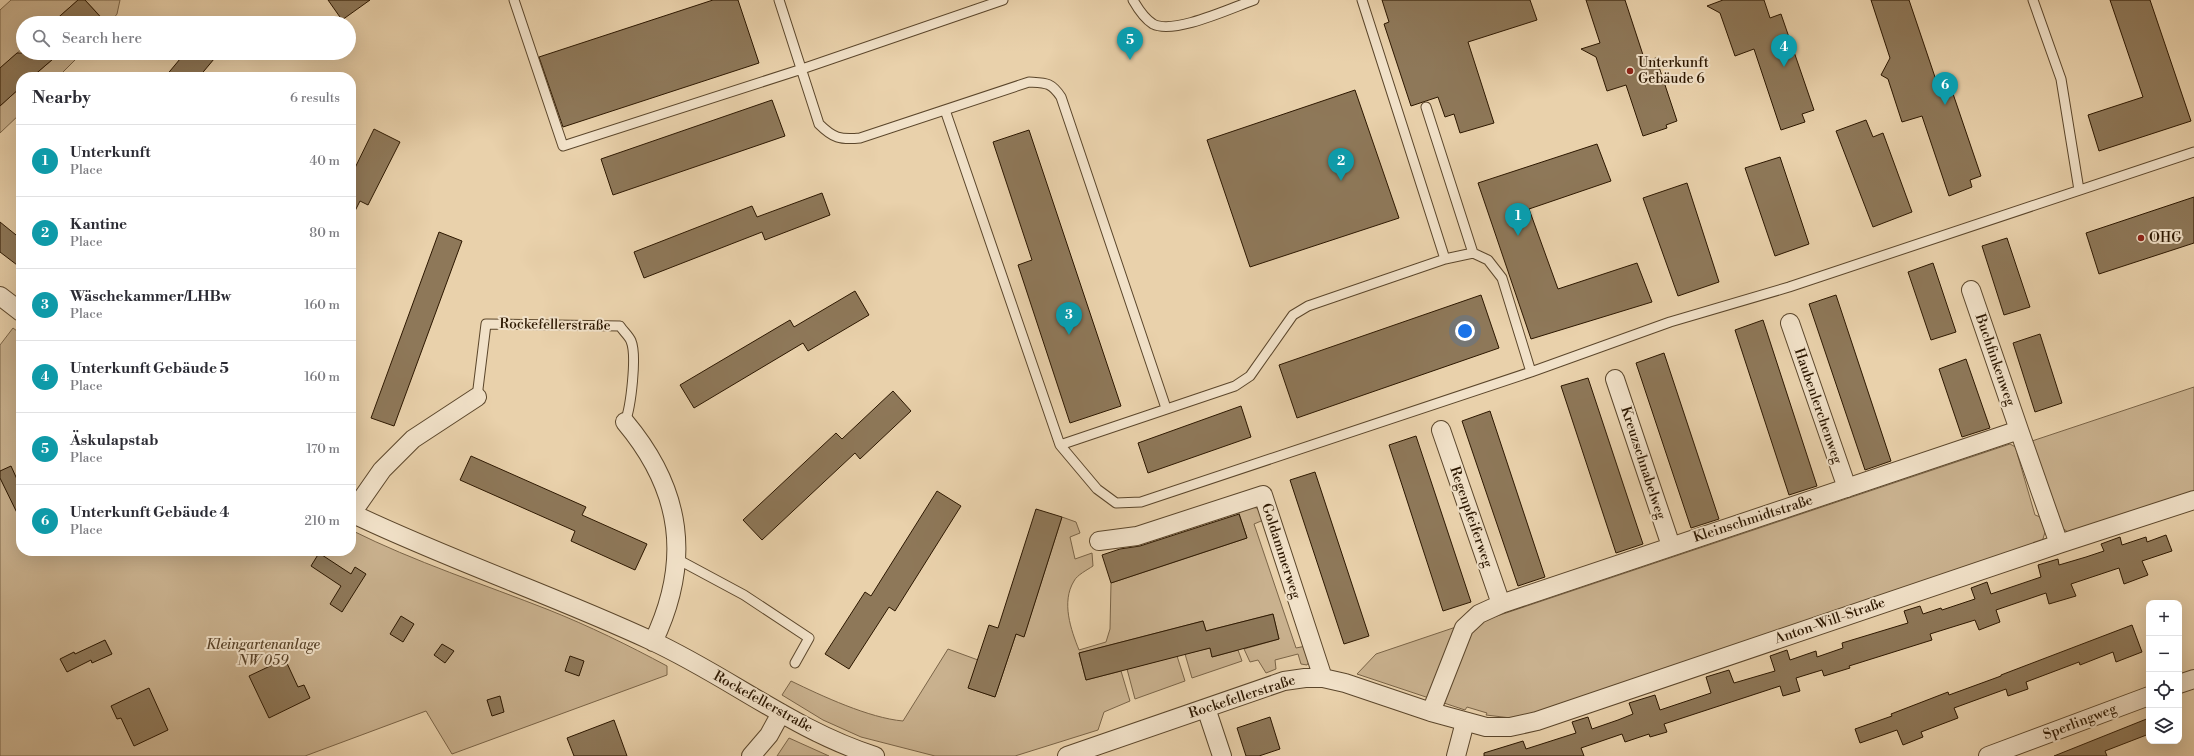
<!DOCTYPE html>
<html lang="en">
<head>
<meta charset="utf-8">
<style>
  :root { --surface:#fff; --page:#f7f7f7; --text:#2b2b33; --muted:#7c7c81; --line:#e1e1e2; --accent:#b45309 }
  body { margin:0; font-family:"Libre Bodoni",serif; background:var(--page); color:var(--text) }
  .controls { position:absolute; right:12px; bottom:12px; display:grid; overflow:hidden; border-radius:8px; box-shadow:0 4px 16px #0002 }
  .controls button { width:36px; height:36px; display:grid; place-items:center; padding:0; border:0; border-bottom:1px solid var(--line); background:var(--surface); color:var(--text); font:20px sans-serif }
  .you { position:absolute; left:1465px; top:331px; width:14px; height:14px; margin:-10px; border:3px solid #fff; border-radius:50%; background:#1a73e8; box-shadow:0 0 0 6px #1a73e833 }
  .badge { display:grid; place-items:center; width:26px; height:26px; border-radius:50%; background:var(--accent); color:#fff; font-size:13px; font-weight:700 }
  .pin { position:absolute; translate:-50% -33px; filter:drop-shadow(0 1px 2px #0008) }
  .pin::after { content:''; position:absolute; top:21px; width:14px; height:12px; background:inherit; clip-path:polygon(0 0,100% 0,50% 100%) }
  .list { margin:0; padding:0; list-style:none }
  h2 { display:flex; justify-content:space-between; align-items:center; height:52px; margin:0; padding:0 16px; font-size:17px }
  h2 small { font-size:13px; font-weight:400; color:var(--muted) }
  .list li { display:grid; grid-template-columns:26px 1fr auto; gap:12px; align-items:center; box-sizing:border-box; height:72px; padding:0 16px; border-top:1px solid var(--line) }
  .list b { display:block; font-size:15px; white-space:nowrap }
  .list p { margin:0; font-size:13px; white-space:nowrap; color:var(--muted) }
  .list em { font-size:13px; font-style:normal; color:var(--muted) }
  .icon { flex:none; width:22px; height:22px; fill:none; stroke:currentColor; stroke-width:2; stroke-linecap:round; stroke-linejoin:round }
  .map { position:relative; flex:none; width:2194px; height:756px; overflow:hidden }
  .search { position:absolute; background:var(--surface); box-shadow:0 4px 16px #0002; left:16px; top:16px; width:340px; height:44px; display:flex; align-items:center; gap:10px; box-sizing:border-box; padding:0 14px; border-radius:22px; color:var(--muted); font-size:15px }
  .panel { position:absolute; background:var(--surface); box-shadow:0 4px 16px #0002; left:16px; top:72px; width:340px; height:484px; border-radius:16px }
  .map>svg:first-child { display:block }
</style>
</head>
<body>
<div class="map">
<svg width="2194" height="756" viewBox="0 0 2194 756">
  <rect width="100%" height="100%" fill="#e9d1ab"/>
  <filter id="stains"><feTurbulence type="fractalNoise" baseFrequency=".005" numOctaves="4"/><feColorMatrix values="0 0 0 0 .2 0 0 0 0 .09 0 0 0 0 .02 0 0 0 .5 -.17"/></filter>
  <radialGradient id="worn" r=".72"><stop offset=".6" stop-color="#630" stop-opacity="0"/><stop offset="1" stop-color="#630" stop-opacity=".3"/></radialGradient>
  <path fill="#c9b18e" stroke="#7a6447" d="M11,0H78L52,23H23V48L0,68V10Z
    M85,0H120L117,14L110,23H94L101,17Z
    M60,53H76L79,56L58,77H32Z
    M21,87V113L0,133V106Z
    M13,328L21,334V551H351V530C415,562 483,584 549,610C589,626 628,645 667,666V675L452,754L426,711L305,756H0V345Z
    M2194,387V492L2069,533L2060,526L2032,441Z
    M2010,444L2021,450L2017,453L2035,515L2043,518L2046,529L2042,542L1533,713L1511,718L1486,715L1487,713L1467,707L1465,710L1357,674L1376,654L1453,628L1491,618Z
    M1250,507L1257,508L1266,519L1254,524L1296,648L1306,646L1310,660L1307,665L1301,664L1298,654L1275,660L1276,669L1266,673L1258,660L1250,662L1244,649L1279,639L1273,614L1206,631L1203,621L1079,653L1086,680L1121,671L1130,701L1104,712L1098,730L1015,756H935L861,737L823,720L782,695L791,681C822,696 869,718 903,721L948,649L978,660L969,688L995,697L1016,634L1024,636L1062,517L1076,522L1080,533L1070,537L1075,559L1092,553L1093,566C1087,570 1077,575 1074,581C1061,602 1071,630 1079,650L1106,642L1110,629L1111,583L1247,538L1238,510Z
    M1210,648L1212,657L1238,650L1242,661L1192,678L1185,654Z
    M1177,656L1185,681L1135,699L1127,669Z
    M789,738L829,756H777Z"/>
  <path fill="#8e7859" stroke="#2c1700" d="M78,0H85L106,23H52Z
    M328,0H370L342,20Z
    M713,0H738L759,63L563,127L539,57Z
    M1382,0H1530L1537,20L1468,42L1494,123L1460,133L1454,114L1445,117L1438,97L1411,106L1384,24L1389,22Z
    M1586,0H1625L1645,61L1656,58L1677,121L1666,125L1667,128L1643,136L1626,85L1607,91L1596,57L1581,49L1600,43Z
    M1723,0H1764L1770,18L1781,14L1814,110L1802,114L1805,122L1781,130L1754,49L1735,56L1720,13L1707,6Z
    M1871,0H1909L1938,86L1949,82L1981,176L1970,180L1972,187L1949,196L1922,116L1902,122L1888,79L1881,75L1890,58Z
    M2110,0H2150L2191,121L2099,151L2088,115L2143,97Z
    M17,53H60L32,77H21V87L0,106V68Z
    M185,53H219L199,77H165Z
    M1355,90L1399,218L1250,267L1207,140Z
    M772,100L785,136L613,195L601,159Z
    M1866,120L1873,137L1883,133L1912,212L1873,227L1836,131Z
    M374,129L400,142L368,205L360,201L351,219V176Z
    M1029,130L1121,406L1070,423L1018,265L1032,260L993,142Z
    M1597,144L1611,181L1529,209L1558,289L1637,263L1652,302L1531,339L1478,183Z
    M1780,157L1809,244L1775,256L1745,168Z
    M1687,183L1719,282L1678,296L1643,198Z
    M822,193L830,215L765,240L762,232L644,278L634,252L752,206L757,217Z
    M2194,197V243L2099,274L2086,233Z
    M0,222L21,239V268L0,252Z
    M439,232L462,241L394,426L371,418Z
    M2007,238L2030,307L2004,315L1982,246Z
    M1933,263L1956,332L1931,340L1908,272Z
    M855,291L869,315L808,351L803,343L694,408L680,385L790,320L794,327Z
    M1481,295L1499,348L1297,418L1279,365Z
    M1836,295L1891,461L1865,470L1809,304Z
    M1763,320L1817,486L1789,495L1735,330Z
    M2040,334L2062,403L2035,412L2013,343Z
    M1664,353L1719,519L1691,528L1636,363Z
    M1966,359L1990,428L1962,437L1939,369Z
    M1588,378L1643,544L1616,553L1561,386Z
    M893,391L911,411L860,459L855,453L762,540L743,520L836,433L842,439Z
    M1241,406L1251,437L1148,473L1138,443Z
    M1490,411L1545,577L1518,586L1462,421Z
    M1416,436L1471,602L1443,611L1389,445Z
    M471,456L586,507L582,515L647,544L635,570L571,541L575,531L460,480Z
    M11,466L21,488V521L0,478V471Z
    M1315,472L1369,636L1344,644L1290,480Z
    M937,491L961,506L895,611L889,607L849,669L825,654L865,592L871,596Z
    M1036,509L1062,517L1024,637L1016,634L995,697L968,688L989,625L998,628Z
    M1239,514L1247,538L1111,583L1102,555L1120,549L1140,546Z
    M2166,535L2172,551L2142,561L2148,575L2124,584L2119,568L2071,584L2076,596L2049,604L2046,593L1996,610L2000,622L1979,630L1975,620L1930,634L1932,640L1849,666L1850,668L1824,676L1822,670L1796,678L1800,691L1783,696L1780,686L1664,724L1667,732L1650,737L1649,734L1625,742L1622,734L1581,748L1584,756H1484V753L1523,741L1526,749L1576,733L1572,722L1588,717L1592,729L1618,720L1633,714L1629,703L1655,695L1660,710L1711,693L1706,677L1729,670L1734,683L1775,671L1770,656L1787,650L1790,660L1816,651L1817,657L1843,648L1842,643L1908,623L1904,611L1920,606L1923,614L1941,608L1942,610L1975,599L1971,588L1987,582L1991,594L2041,577L2038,565L2058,559L2059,565L2086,557L2104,551L2101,544L2120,537L2122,545L2146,537L2147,542Z
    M319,553L351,574L355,567L366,574L342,612L330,604L341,586L311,566Z
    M1273,614L1279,639L1212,657L1210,648L1086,680L1079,653L1203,621L1206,631Z
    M401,616L414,624L403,642L390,634Z
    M2132,625L2142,652L2116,662L2113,652L2080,665L2079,662L2026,682L2028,689L2008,696L2006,689L1954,708L1958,718L1921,732L1923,737L1903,745L1897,730L1860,743L1855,729L1892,716L1891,714L1948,692L1949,695L2001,676V675Z
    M105,640L112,654L92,663L91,660L67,672L60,659L74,652L75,654Z
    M442,644L454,651L445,663L434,655Z
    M570,656L584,661L579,676L565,671Z
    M285,659L298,687L304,685L310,698L269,718L249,676Z
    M149,688L168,730L134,746L121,718L117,719L111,706Z
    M500,696L504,712L492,716L487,700Z
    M1270,717L1280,749L1259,756H1246L1237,728Z
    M2149,718V734L2105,751L2107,756H2054Z
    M614,720L627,756H574L567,738Z"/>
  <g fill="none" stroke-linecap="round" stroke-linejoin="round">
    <defs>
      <path id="lane" d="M514,0L563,146L802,69L1003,0
        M779,0L819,124C833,138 840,140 860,138L1029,82C1046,83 1051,82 1061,97L1166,408
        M1133,0C1137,7 1145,19 1153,24C1174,35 1231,8 1254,0
        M1362,0L1445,259
        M2033,0L2061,79L2079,190
        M1426,107L1473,253
        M945,110L1060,445L1235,386L1250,376L1293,315L1308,306L1445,259L1473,253L1488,260L1502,278L1531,372
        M477,397L486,324L620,326C623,331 629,336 631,341C637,355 631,407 625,422
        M1060,445L1097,489L1116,503L1141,502L1531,372L1670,322L1789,287L2194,152
        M677,559L744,595L809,638L795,663"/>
      <path id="street" d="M1971,290L2019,430
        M0,296L21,312
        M1790,323L1847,488
        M1615,379L1671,546
        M625,422C682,490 692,561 653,642
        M1441,430L1501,604
        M351,513C449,560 553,595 652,641C728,676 795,731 875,756
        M352,513L382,470L413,439L477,397
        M1099,541L1137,536L1263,495L1323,678
        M2179,684L2194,679
        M1206,708L1222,756
        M1431,712L1464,628L1479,614L1501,604L2019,430L2059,544
        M751,756L769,735L781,713
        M1067,756L1284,681L1305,678H1323L1345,683L1431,712L1486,727H1510L1537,721L2059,544L2194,500
        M1456,756L1465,722
        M1988,756L2149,696"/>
    </defs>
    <use href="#lane" stroke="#5b462b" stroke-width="11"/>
    <use href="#street" stroke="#5b462b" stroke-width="20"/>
    <use href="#lane" stroke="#f1e1c8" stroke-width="9"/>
    <use href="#street" stroke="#f1e1c8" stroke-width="18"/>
  </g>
  <g fill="#8f2418" stroke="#f1e1c8" stroke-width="1.5">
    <circle cx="1630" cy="71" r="4"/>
    <circle cx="2141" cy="238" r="4"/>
  </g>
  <g text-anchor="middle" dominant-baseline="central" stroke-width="4" stroke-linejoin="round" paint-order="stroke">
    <g font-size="14" fill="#2c1700" stroke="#f1e1c8" text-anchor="start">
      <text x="1638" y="63">Unterkunft<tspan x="1638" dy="16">Gebäude 6</tspan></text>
      <text x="2149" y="238">OHG</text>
    </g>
    <g font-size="14" fill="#2c1700" stroke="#f1e1c8">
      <text transform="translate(555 325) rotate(1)">Rockefellerstraße</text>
      <text transform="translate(1995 360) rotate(71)">Buchfinkenweg</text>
      <text transform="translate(1818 406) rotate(71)">Haubenlerchenweg</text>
      <text transform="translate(1643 463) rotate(72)">Kreuzschnabelweg</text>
      <text transform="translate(1471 517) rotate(71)">Regenpfeiferweg</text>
      <text transform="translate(1753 519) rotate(-18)">Kleinschmidtstraße</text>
      <text transform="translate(1281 551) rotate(72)">Goldammerweg</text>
      <text transform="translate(1830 621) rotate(-19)">Anton-Will-Straße</text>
      <text transform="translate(1242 697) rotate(-18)">Rockefellerstraße</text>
      <text transform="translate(763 702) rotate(29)">Rockefellerstraße</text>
      <text transform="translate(2080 722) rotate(-21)">Sperlingweg</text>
    </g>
    <g font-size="14" font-style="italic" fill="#5b452b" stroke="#f1e1c8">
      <text x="263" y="645">Kleingartenanlage<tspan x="263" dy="16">NW 059</tspan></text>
    </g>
  </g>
  <rect width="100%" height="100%" filter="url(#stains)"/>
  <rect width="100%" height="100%" fill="url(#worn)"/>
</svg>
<div class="controls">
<button>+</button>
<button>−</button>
<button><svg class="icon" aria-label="locate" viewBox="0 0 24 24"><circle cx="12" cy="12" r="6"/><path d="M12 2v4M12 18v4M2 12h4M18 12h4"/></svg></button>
<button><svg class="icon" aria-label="layers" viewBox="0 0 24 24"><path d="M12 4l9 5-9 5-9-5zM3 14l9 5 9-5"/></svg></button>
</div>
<div class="you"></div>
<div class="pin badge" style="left:1518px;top:236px;background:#0f9aa8">1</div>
<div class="pin badge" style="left:1341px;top:181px;background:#0f9aa8">2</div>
<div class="pin badge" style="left:1069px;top:335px;background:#0f9aa8">3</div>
<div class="pin badge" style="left:1784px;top:67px;background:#0f9aa8">4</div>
<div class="pin badge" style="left:1130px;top:60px;background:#0f9aa8">5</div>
<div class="pin badge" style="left:1945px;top:105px;background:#0f9aa8">6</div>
<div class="search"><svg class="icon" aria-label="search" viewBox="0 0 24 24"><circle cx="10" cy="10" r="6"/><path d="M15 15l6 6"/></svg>Search here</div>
<section class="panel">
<h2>Nearby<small>6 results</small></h2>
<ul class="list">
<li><span class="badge" style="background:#0f9aa8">1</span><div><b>Unterkunft</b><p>Place</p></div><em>40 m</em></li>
<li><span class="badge" style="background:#0f9aa8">2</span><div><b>Kantine</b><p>Place</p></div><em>80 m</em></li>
<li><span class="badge" style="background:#0f9aa8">3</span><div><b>Wäschekammer/LHBw</b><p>Place</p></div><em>160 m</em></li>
<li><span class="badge" style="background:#0f9aa8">4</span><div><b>Unterkunft Gebäude 5</b><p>Place</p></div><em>160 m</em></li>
<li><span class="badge" style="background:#0f9aa8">5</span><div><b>Äskulapstab</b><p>Place</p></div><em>170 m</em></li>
<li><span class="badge" style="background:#0f9aa8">6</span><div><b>Unterkunft Gebäude 4</b><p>Place</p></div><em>210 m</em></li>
</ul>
</section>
</div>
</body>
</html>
